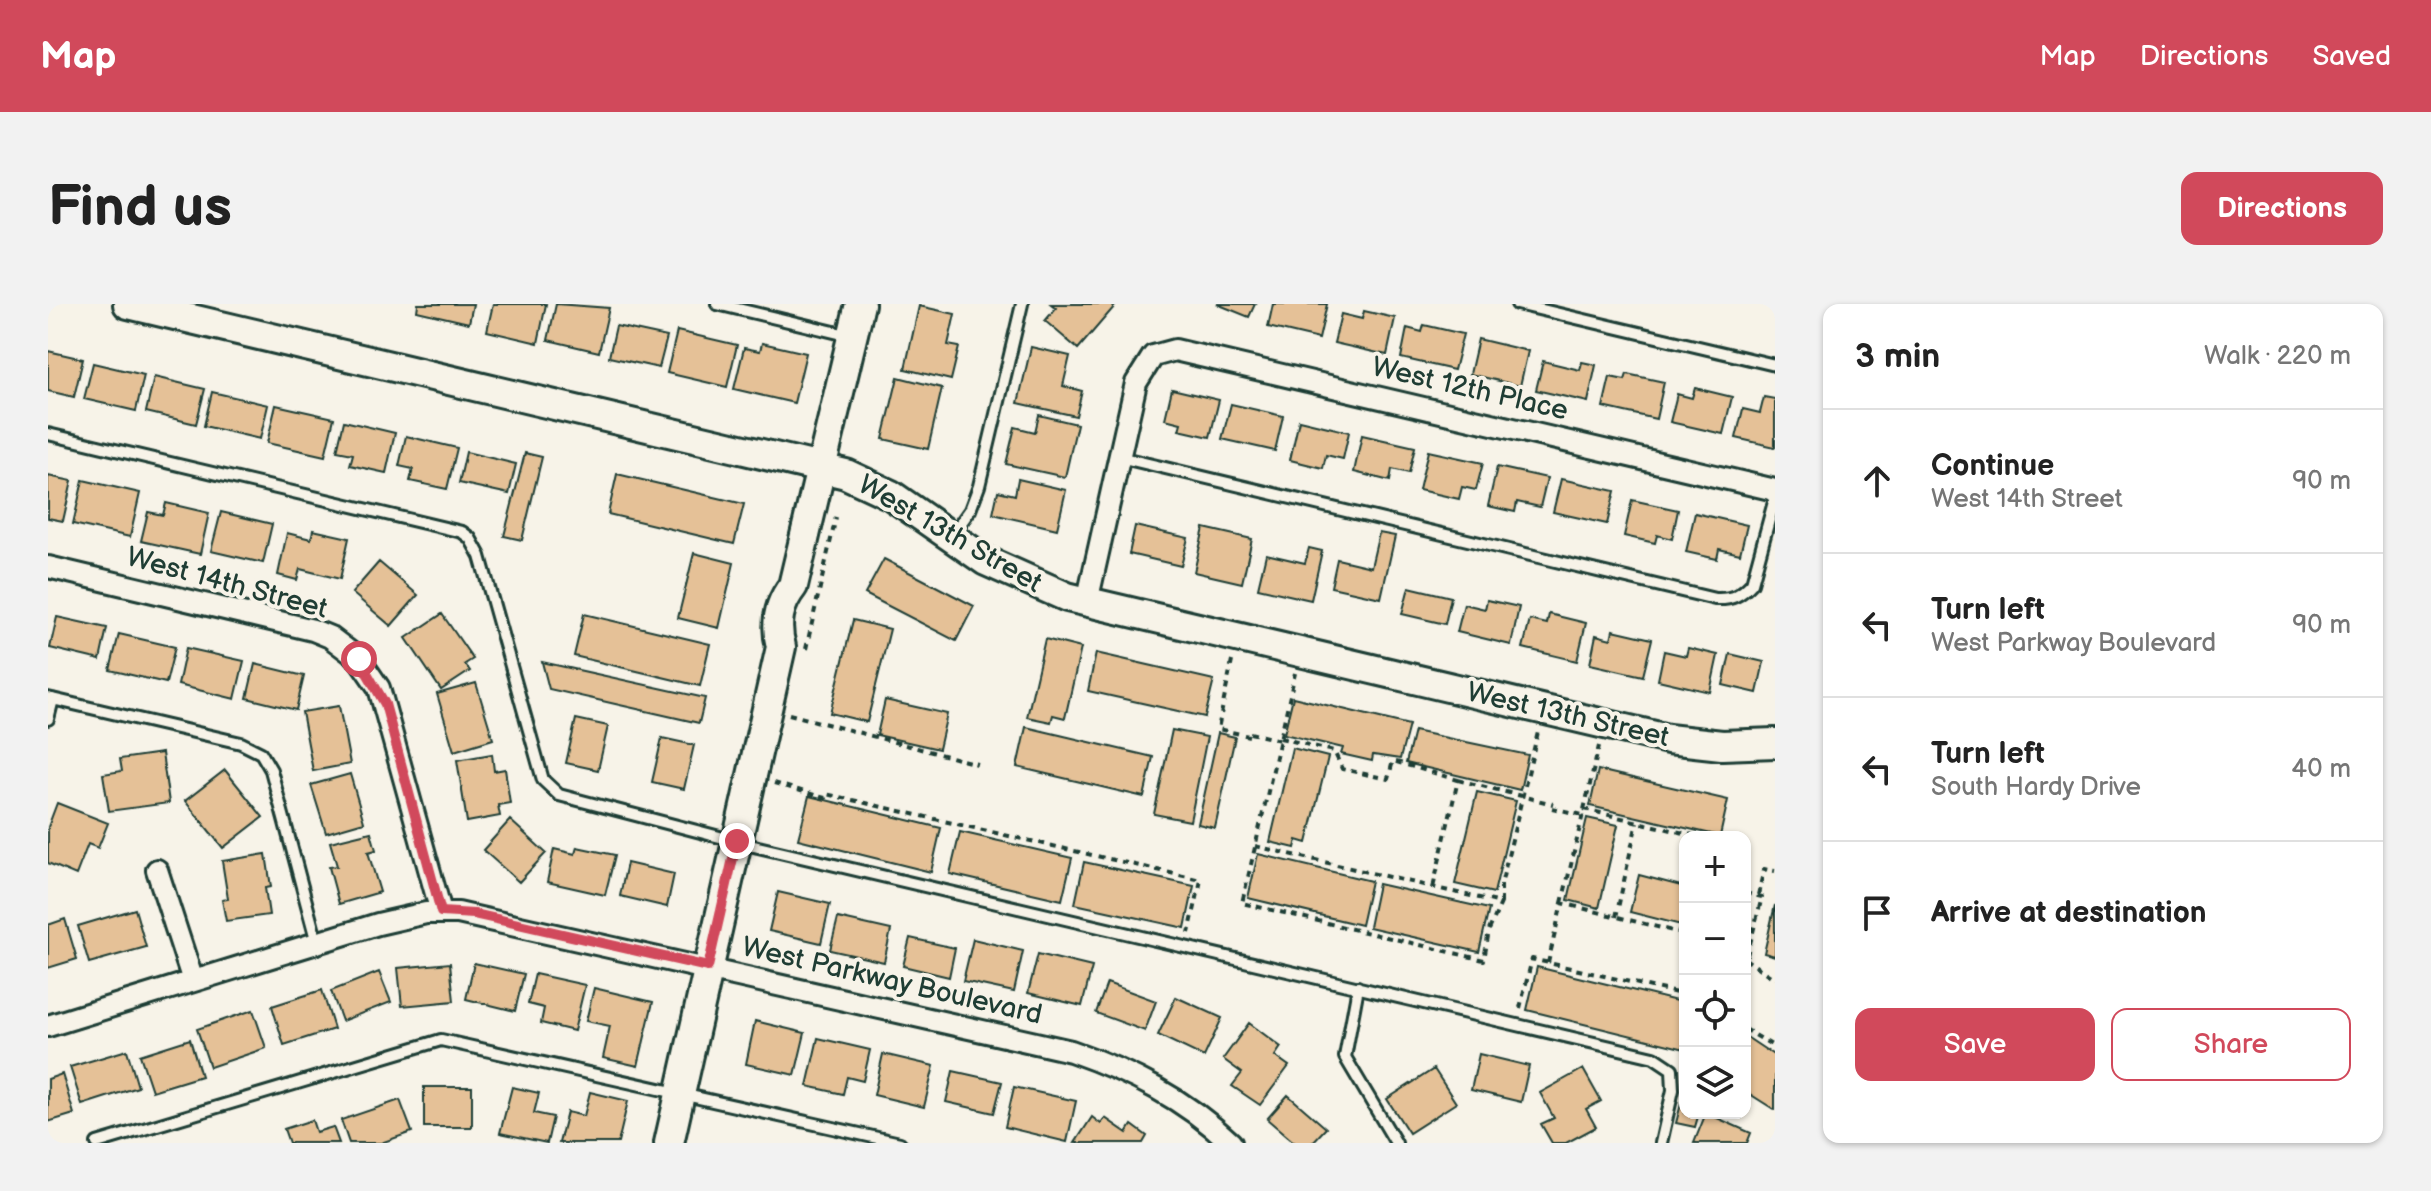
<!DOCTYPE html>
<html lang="en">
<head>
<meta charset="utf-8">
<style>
  :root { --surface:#fff; --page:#f2f2f2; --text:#222; --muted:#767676; --line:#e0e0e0; --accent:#d1495b }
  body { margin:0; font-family:"Balsamiq Sans",sans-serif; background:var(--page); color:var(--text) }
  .controls { position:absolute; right:24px; bottom:24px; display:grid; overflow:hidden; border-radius:16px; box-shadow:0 2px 6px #0004 }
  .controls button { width:72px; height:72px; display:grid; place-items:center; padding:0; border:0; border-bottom:2px solid var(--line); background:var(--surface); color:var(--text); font:40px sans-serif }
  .stop { position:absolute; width:24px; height:24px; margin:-18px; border:6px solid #d1495b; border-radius:50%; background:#fff }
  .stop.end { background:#d1495b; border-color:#fff; box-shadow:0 2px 8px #0008 }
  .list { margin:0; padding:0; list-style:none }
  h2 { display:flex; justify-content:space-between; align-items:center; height:104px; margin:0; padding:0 32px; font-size:34px }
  h2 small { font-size:26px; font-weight:400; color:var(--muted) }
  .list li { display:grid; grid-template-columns:52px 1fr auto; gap:24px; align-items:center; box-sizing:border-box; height:144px; padding:0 32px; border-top:2px solid var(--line) }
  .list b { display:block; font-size:30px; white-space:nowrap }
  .list p { margin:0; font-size:26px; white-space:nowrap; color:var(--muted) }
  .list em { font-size:26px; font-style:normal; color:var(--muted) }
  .actions { display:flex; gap:16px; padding:24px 32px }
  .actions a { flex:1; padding:18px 0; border:2px solid var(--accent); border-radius:16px; text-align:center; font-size:28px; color:var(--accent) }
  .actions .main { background:var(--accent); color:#fff }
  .icon { flex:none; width:44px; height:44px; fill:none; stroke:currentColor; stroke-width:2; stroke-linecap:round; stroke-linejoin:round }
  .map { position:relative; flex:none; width:1727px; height:839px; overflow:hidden; border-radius:16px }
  header { display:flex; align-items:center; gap:48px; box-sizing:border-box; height:112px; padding:0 40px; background:var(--accent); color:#fff }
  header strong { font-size:38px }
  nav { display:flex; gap:44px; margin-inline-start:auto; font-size:28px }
  .intro { display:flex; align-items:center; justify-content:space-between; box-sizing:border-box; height:192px; padding:0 48px }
  h1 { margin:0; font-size:56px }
  .button { padding:20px 36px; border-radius:16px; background:var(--accent); color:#fff; font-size:28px; font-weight:700 }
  main { display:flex; gap:48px; padding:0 48px }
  aside { flex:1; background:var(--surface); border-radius:16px; box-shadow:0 2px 6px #0004 }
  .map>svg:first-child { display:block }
</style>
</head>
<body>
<header>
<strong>Map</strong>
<nav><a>Map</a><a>Directions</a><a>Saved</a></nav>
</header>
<div class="intro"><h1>Find us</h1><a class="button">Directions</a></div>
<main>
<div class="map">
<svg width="1727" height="839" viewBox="0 0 1727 839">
  <rect width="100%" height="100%" fill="#f7f3e8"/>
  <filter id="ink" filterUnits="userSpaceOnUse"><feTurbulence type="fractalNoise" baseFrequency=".0125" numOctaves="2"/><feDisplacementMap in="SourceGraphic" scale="16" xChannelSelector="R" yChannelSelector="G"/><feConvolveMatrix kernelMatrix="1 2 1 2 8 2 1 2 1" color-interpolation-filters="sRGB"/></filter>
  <g filter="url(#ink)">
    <path fill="#e5c197" stroke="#1f3d34" stroke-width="2" d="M370,0H425L421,19L369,7Z
      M445,0H498L490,39L439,27Z
      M508,0L561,4L551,48L500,36Z
      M1003,0H1064L1067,2L1030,45L997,17L1008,4Z
      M1169,0H1207L1201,13Z
      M1225,0H1279L1271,35L1220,23Z
      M871,2L907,10L900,41L911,43L903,76L857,65Z
      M1316,7L1347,14L1339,51L1286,39L1293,10L1314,15Z
      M1376,21L1415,30L1406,66L1353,54L1359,24L1374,28Z
      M568,22L619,33L611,64L561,53Z
      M629,27L689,41L679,83L619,69Z
      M1430,35L1480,47L1472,82L1422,70Z
      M714,39L758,49L746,99L686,85L696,44L712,47Z
      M983,43L1022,52L1015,82L1034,87L1028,112L970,99Z
      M0,47L35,55L26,93L0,87Z
      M1495,57L1532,66L1534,58L1548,61L1540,98L1488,86Z
      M45,59L96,71L88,107L36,95Z
      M1579,70L1616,78L1608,115L1555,103L1562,73L1577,76Z
      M106,73L157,85L148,120L98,108Z
      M850,73L894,84L880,145L835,135Z
      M1647,84L1684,93L1675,130L1622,118L1629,90L1644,94Z
      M1124,85L1171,96L1162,133L1131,126L1133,119L1117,115Z
      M164,88L220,101L212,135L156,122Z
      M1716,93L1727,95V143L1688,134L1695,105L1712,109Z
      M1183,100L1235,112L1227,147L1174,135Z
      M228,101L286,114L277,152L219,139Z
      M991,111L1029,120L1017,173L958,160L967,123L987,128Z
      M1251,116L1301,128L1295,155L1278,151L1275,164L1242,156Z
      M296,117L347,129L338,169L302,161L305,150L289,147Z
      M1314,131L1367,143L1361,169L1344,165L1342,177L1306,168Z
      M358,132L409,144L399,185L362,177L365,165L351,162Z
      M1380,147L1435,159L1428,186L1414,183L1411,195L1371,186Z
      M418,148L468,160L461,190L411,179Z
      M477,149L494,153L474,236L456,232Z
      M1449,163L1499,174L1492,203L1469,198L1467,208L1440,202Z
      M569,170L696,200L686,240L560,210Z
      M0,172L24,177L15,217L0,214Z
      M970,175L1018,186L1009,225L945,210L950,187L967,191Z
      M1513,175L1567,187L1559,220L1505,208Z
      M35,176L92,189L82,233L25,220Z
      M1584,196L1630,206L1624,235L1609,231L1607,239L1576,232Z
      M118,199L161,209L152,250L93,237L100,208L115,211Z
      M173,208L224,220L215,259L163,247Z
      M1647,209L1699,221L1692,250L1671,245L1669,255L1638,248Z
      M1087,222L1140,234L1133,262L1081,250Z
      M1156,224L1204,235L1194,279L1146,268Z
      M265,226L301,234L292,275L252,265L249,276L230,271L239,229L263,235Z
      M1331,229L1347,232L1333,294L1283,283L1289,255L1323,263Z
      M1261,244L1274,247L1263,296L1210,284L1218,250L1257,259Z
      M646,249L686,259L671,324L630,314Z
      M836,255L926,302L908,337L817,290Z
      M331,258L370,291L343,322L304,289Z
      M1361,283L1403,293L1397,320L1354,310Z
      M1439,296L1471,303L1463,341L1409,328L1416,300L1437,305Z
      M394,310L425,355L417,360L422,367L393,386L358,334Z
      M536,310L662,340L652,382L526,352Z
      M1501,310L1538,319L1529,357L1475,344L1482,316L1499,320Z
      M9,313L59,324L52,356L2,344Z
      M805,316L842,325L819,418L782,409Z
      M1565,326L1604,335L1595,372L1542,360L1548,331L1563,335Z
      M71,330L127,343L118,379L62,366Z
      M997,335L1033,344L1017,414L1005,411L1003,418L979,413Z
      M138,344L196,357L187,395L130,381Z
      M1640,344L1670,351L1662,388L1610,376L1616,347L1638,352Z
      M1048,349L1166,376L1157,413L1040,387Z
      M1682,350L1716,358L1709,389L1675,381Z
      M494,358L657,394L651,419L501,385Z
      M207,360L256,372L248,406L199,394Z
      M428,379L445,435L406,447L389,390Z
      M1245,393L1361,421L1352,455L1325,451L1324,457L1293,450L1295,444L1236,430Z
      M837,396L899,410L891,445L829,431Z
      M291,402L302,460L265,467L254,408Z
      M528,415L560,422L550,466L518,459Z
      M978,423L1105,453L1096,493L969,463Z
      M1124,426L1159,433L1142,517L1106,510Z
      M1366,427L1480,451L1472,486L1358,459Z
      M1170,429L1187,433L1167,524L1150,520Z
      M614,434L646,441L636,485L604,478Z
      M1244,444L1280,453L1259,539L1249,536L1247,544L1222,538Z
      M114,449L121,499L61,507L55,470L74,467L72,455Z
      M444,450L446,467L457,465L462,499L450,501L452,512L419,518L409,456Z
      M177,466L215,513L175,544L137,497Z
      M1550,466L1680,496L1672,532L1542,502Z
      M302,470L316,518L278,529L263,481Z
      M1429,488L1468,497L1446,589L1407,580Z
      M761,492L893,524L883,568L750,535Z
      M9,499L60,519L50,544L40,540L28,571L0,559V523Z
      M1539,514L1570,521L1551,604L1520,596Z
      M462,516L498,549L471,578L435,546Z
      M323,528L328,546L320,548L332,588L291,600L281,563L289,562L282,538Z
      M912,528L1024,554L1014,596L902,570Z
      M529,543L567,551L557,591L499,578L506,545L527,550Z
      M218,550L223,583L217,584L221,611L178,617L174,596L180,595L174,557Z
      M1210,550L1323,577L1313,621L1200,594Z
      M1036,558L1146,582L1137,624L1027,600Z
      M579,559L626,570L619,603L572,592Z
      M1591,571L1637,583V622L1582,608Z
      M1330,580L1441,605L1431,648L1321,623Z
      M730,588L782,600L773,639L721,627Z
      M1727,601V652L1716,649Z
      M87,605L98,643L41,659L30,622Z
      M790,614L843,626L836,658L782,646Z
      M17,615L29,655L0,664V621Z
      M862,634L907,644L901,673L855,662Z
      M925,635L975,647L966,688L915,677Z
      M990,650L1044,663L1034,702L980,689Z
      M402,659L406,697L354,702L350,664Z
      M426,659L476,670L467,707L418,695Z
      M1489,663L1637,699V745L1479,706Z
      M331,668L343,698L294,717L283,687Z
      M487,670L537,681L526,727L493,719L496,704L480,700Z
      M1059,679L1108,697L1097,727L1048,709Z
      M546,684L605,698L590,762L555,754L562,722L538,717Z
      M274,686L286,725L236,741L224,702Z
      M1128,693L1174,714L1156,753L1110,731Z
      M205,706L218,744L162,763L149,725Z
      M707,717L757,729L747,771L698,760Z
      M1201,719L1233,743L1227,752L1241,762L1212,801L1184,782L1194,769L1175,755Z
      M1697,732L1727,752V806L1697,787Z
      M770,734L822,746L815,777L799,773L795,790L759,782Z
      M142,735L153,772L104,787L92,751Z
      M79,746L90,783L34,801L22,763Z
      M835,750L886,762L876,803L826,791Z
      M1431,750L1481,762L1473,798L1423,786Z
      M1386,765L1408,799L1361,829L1339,795Z
      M1535,765L1553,797L1538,805L1548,823L1518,839H1504L1493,820L1506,814L1492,789Z
      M905,767L954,778L946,809L898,798Z
      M14,770L26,810L0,818V775Z
      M376,783H424V823H376Z
      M464,783L491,789L486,809L505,813L499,839L452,829Z
      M966,783L1028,797L1019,838L957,823Z
      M542,788L580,797L570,839H511L519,808L536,812Z
      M1240,791L1278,824L1264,839H1247L1219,815Z
      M352,796L364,828L333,839H301L293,816Z
      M1634,796L1637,797V809H1651L1647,823L1628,819Z
      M1658,809L1703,829L1699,839H1646Z
      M1044,813L1053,820L1057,814L1079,829L1084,821L1099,832L1095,839H1027Z
      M264,816L268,828L285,823L291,839H241L236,825Z"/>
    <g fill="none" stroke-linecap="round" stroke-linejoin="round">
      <defs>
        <path id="lane" d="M669,0L803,32
          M1469,0L1727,61
          M0,130L414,228L422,234L432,252L495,476L511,491L710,543L1606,753L1624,765L1625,786L1613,839
          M1071,153L1667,295C1684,296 1693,291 1704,279L1727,194
          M905,230L922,206L931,182L974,0
          M0,394L193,439L213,449L223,466L269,639
          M0,415L5,395
          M1310,683L1297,753L1348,839
          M49,839L393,736L852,839"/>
        <path id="street" d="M0,263L265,326L282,333L311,355L331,384L393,608
          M1039,298L1088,79L1105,52L1127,46L1727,186
          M109,566L145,677
          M0,722L330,620L378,609H410L1023,747C1083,768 1137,795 1183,839"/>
        <path id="secondary" d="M80,0L798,170L843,191L938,257L1019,293L1620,435L1674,441L1727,439
          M621,839L733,343C727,320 730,301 745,282L812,0"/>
      </defs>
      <use href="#lane" stroke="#1f3d34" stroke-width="16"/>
      <use href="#street" stroke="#1f3d34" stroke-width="26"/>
      <use href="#secondary" stroke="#1f3d34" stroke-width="34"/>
      <path stroke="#1f3d34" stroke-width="4" stroke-dasharray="6 6" stroke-linecap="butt" d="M758,345L788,213
        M1184,357L1170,425L1201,432
        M741,410L929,460
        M1202,429L1232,436
        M1232,434L1286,447L1294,465L1340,475L1345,457L1410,476L1385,584
        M1410,476L1505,500
        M726,479L777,494L778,490L1153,576L1141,629
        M1504,504L1535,511
        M1536,505L1653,533
        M1207,542L1453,599L1441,626L1436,656L1194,599C1212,522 1230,445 1247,369
        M1697,589L1714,593L1698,655
        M1710,591L1716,565L1727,567
        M1453,599V581L1490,428
        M1514,599L1551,442
        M1568,613L1589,518
        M1697,655L1727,675
        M1500,659L1514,599L1637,630
        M1472,704L1484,655L1637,691
        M1697,725L1727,743"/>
      <use href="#lane" stroke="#f7f3e8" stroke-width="10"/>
      <use href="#street" stroke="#f7f3e8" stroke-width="20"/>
      <use href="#secondary" stroke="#f7f3e8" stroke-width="28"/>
    </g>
  </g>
  <g fill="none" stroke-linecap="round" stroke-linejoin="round" filter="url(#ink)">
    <path stroke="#d1495b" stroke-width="10" d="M311,355L337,400L393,608L426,610L660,663L689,537"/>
  </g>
  <g text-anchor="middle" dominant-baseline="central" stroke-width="8" stroke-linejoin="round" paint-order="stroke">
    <g font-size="28" fill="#1f3d34" stroke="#f7f3e8">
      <text transform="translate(1422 85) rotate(13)">West 12th Place</text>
      <text transform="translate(902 230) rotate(30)">West 13th Street</text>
      <text transform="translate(179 279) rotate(15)">West 14th Street</text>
      <text transform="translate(1520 411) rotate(13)">West 13th Street</text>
      <text transform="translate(844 677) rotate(13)">West Parkway Boulevard</text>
    </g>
  </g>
</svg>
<div class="controls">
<button>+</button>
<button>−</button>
<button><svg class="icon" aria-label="locate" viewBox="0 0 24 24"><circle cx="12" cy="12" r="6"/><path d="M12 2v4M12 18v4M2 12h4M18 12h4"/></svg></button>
<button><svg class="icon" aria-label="layers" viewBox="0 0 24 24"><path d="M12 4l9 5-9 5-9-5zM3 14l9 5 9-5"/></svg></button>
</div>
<div class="stop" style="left:311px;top:355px"></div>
<div class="stop end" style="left:689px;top:537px"></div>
</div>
<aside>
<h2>3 min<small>Walk · 220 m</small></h2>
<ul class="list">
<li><svg class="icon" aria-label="ahead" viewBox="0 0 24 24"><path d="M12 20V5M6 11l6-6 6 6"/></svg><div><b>Continue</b><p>West 14th Street</p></div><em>90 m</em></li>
<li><svg class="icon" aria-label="left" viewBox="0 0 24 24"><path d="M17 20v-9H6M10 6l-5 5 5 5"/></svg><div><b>Turn left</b><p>West Parkway Boulevard</p></div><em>90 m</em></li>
<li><svg class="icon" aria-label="left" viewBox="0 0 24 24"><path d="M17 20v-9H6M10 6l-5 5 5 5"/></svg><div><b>Turn left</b><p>South Hardy Drive</p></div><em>40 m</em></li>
<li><svg class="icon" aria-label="arrive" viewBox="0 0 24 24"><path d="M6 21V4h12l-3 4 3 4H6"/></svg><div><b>Arrive at destination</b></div></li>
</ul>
<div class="actions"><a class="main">Save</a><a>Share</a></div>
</aside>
</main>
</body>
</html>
